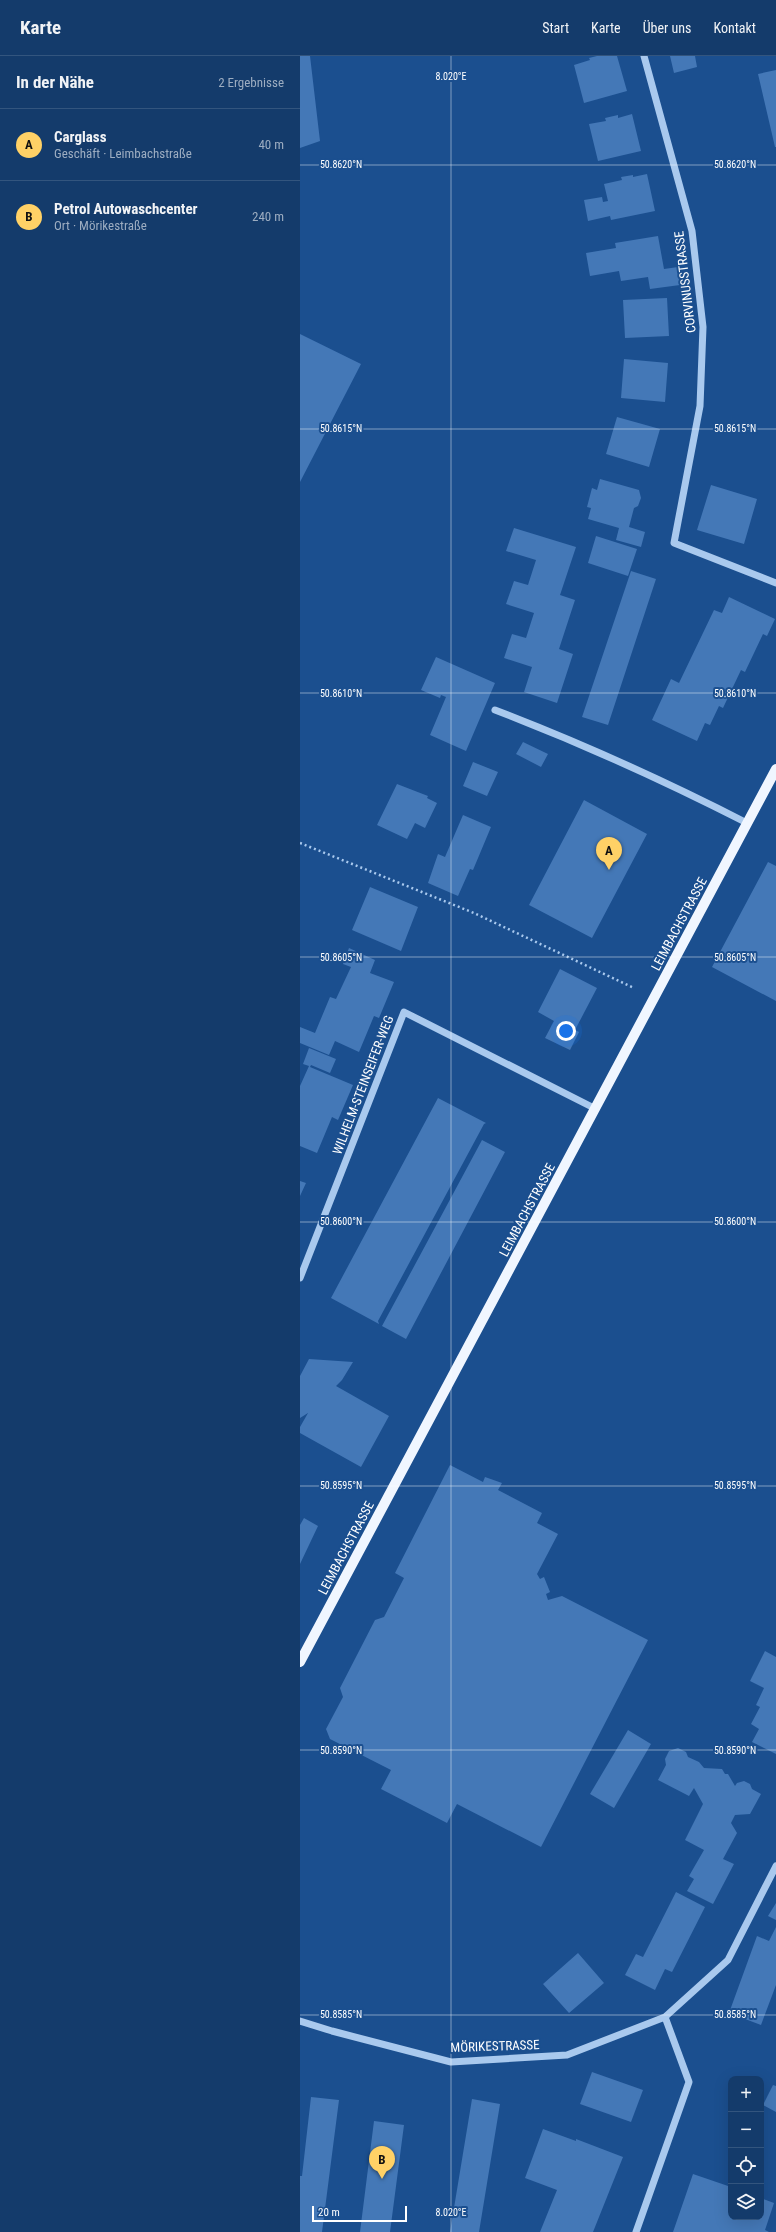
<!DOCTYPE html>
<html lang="de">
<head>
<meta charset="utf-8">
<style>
  :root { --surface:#143b6b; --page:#214673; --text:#f1f3f6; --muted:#9dadc1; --line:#33557e; --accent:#ffd166 }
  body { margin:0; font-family:"Roboto Condensed",sans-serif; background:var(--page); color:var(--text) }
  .controls { position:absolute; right:12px; bottom:12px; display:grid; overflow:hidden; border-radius:8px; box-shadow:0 4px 16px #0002 }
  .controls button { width:36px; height:36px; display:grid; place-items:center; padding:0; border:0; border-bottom:1px solid var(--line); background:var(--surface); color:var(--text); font:20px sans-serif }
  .scale { position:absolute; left:12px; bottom:10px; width:95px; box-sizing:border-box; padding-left:4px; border:2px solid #fff; border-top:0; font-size:11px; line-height:14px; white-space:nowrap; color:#fff; -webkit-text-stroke:3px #1b4f8f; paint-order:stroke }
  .you { position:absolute; left:266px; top:975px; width:14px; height:14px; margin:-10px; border:3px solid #fff; border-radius:50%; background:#1a73e8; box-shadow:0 0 0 6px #1a73e833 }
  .badge { display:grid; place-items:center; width:26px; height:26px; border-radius:50%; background:var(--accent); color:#111; font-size:13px; font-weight:700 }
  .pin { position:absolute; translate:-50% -33px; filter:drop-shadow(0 1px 2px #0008) }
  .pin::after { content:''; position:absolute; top:21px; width:14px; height:12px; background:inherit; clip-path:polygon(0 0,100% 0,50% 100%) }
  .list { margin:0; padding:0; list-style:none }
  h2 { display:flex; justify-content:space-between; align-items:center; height:52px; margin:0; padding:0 16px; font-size:17px }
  h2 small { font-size:13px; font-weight:400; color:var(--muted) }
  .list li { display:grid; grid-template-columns:26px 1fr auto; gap:12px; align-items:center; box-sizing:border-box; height:72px; padding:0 16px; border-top:1px solid var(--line) }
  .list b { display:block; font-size:15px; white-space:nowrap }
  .list p { margin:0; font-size:13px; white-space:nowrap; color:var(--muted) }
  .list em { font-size:13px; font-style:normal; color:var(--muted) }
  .icon { flex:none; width:22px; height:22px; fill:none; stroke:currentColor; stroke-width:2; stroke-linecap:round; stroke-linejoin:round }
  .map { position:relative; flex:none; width:476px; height:2176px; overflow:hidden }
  header { display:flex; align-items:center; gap:24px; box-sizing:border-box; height:56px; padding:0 20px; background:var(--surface); border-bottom:1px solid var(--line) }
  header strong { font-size:19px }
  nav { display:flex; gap:22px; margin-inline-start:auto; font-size:14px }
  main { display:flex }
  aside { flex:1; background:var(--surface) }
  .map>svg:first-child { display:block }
</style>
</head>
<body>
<header>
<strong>Karte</strong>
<nav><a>Start</a><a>Karte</a><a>Über uns</a><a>Kontakt</a></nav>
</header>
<main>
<aside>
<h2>In der Nähe<small>2 Ergebnisse</small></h2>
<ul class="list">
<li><span class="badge">A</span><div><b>Carglass</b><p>Geschäft · Leimbachstraße</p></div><em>40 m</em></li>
<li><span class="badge">B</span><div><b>Petrol Autowaschcenter</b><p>Ort · Mörikestraße</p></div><em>240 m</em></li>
</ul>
</aside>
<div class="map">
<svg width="476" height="2176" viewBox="0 0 476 2176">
  <rect width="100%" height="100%" fill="#1b4f8f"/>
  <path fill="#4478b7" d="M0,0H10L20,85L0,92Z
    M297,0H317L327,35L284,47L274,9L290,4L289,2Z
    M370,0H395L397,11L374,17Z
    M476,14V91H475L458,18Z
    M332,58L341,95L298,105L289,68L306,65L305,62L318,59V62Z
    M347,118L355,155L311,164L310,160L288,165L284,144L302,141L303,146L308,145L304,128L322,124L321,121L333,119V121Z
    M358,180L364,213L378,211L380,229L350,233L348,221L321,225L319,215L290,220L286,197L316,192L315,187Z
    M367,242L369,280L325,282L323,244Z
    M0,278L61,308L0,426Z
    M324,303L368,307L365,346L321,342Z
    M317,361L360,373L349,411L306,398Z
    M300,423L339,434L341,442L338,450L334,452L329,471L345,476L341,491L316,484L319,472L288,463L291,452L287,451L292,432L297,434Z
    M411,429L457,443L444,488L397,474Z
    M214,472L276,491L260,539L275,544L259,593L273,598L257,647L224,636L232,611L204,602L212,578L226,582L234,557L206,548L214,525L228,529L236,504L206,495Z
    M296,480L337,493L328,520L288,507Z
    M331,515L356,523L308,669L282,661Z
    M429,541L475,563L467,580L463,578L445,616L441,614L423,652L419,650L410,669L405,667L397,685L352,664L371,623L379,627L414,554L422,557Z
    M136,601L195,627L166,695L130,679L146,641L141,639L140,642L121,634Z
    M223,686L248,698L241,711L216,698Z
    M173,706L198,716L187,740L163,730Z
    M97,728L128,740L127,742L137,747L125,772L115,767L107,783L77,769Z
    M284,744L347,778L292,882L229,849Z
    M163,759L191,771L173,814L170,813L158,840L128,827L138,798L145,801Z
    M468,806L476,810V945L412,911Z
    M70,831L118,851L101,895L52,874Z
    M49,892L75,904L70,917L94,926L79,962L74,960L59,996L35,985L29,999L0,987V971L15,977L30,941L36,943L51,911L43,908Z
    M260,913L297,932L275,974L279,976L270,994L245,982L254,965L238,956Z
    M9,992L36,1003L30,1017L11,1009L10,1011L53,1029L38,1064L32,1061L17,1097L0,1090V1030L9,1010L3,1008Z
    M138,1042L186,1067L184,1068L78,1265L79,1268L31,1242Z
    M182,1084L205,1096L106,1283L82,1270Z
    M0,1125L6,1127L0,1140Z
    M9,1303L53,1306L42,1324L36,1330L89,1360L61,1411L0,1377V1371L8,1357L0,1362V1320Z
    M150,1409L183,1426L185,1421L202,1427L198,1434L242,1457L237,1467L258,1478L237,1518L240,1523L244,1521L250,1536L246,1538L248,1544L262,1540L348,1584L241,1791L157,1748L147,1767L81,1733L91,1714L30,1683L26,1673L43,1641L40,1632L75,1564L84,1561L104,1522L95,1517Z
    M4,1462L18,1470L0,1508V1469Z
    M465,1595L476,1601V1698L452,1686L459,1673L451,1668L460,1651L456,1649L464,1632L450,1625Z
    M328,1674L351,1688L314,1752L290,1738Z
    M378,1692L386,1696L388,1701L399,1706L404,1712L422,1713L425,1718H428L435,1730L437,1727L444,1725L450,1728L452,1733L461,1738L450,1758L435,1759L431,1767L437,1777L423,1803L434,1808L413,1848L387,1835L394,1823L389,1820L404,1794L385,1784L403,1748L394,1732L389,1740L358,1724L366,1709L365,1703L369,1695Z
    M376,1836L405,1851L372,1916L365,1913L355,1934L325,1919L336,1898L343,1901Z
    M476,1847V1864L468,1860Z
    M476,1871V1929L461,1969L429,1957L457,1880L469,1885Z
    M278,1897L304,1927L269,1957L243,1928Z
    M292,2016L343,2034L331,2066L280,2048Z
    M473,2029L476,2030V2056L463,2049Z
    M11,2041L39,2044L22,2176H0V2120H2Z
    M172,2043L200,2048L179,2176H150Z
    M74,2065L104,2069L90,2176H60Z
    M243,2073L276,2085V2083L323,2101L293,2176H240L257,2134L225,2122Z
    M393,2118L431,2131V2161H461V2142L474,2147L465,2174L469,2176H373Z"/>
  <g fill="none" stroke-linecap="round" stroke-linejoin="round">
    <path stroke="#a9c9ee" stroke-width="2.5" stroke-dasharray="2 3" stroke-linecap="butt" d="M0,787L174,857L334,932"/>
    <path stroke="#a9c9ee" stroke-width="7" d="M344,0L392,175L403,271L400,350L374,487L476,527
      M195,654C281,687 365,725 447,767
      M0,1222L104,956L296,1053
      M0,1965L32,1975L151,2006L267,1999L365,1961L428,1904L476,1810
      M336,2176L389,2026L365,1961"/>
    <path stroke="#f0f6ff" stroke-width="10" d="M0,1606L476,713"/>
  </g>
  <path fill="none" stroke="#fff" stroke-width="1" stroke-opacity="0.45" d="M151,0V2176M0,109H476M0,373H476M0,637H476M0,901H476M0,1166H476M0,1430H476M0,1694H476M0,1959H476"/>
  <g text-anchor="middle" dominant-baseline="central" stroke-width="4" stroke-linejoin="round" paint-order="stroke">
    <g font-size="13" fill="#fff" stroke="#1b4f8f">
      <text transform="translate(385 226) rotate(-97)">CORVINUSSTRASSE</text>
      <text transform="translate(379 868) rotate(-62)">LEIMBACHSTRASSE</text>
      <text transform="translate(63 1029) rotate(-69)">WILHELM-STEINSEIFER-WEG</text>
      <text transform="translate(227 1154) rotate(-62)">LEIMBACHSTRASSE</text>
      <text transform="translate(46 1492) rotate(-62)">LEIMBACHSTRASSE</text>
      <text transform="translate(195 1990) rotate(-2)">MÖRIKESTRASSE</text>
    </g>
  </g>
  <g font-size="10" text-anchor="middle" fill="#fff" stroke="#1b4f8f" stroke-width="4" stroke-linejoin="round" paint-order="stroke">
    <text x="151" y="24">8.020°E</text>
    <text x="41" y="112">50.8620°N</text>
    <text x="435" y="112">50.8620°N</text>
    <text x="41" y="376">50.8615°N</text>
    <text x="435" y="376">50.8615°N</text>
    <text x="41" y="641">50.8610°N</text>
    <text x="435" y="641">50.8610°N</text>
    <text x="41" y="905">50.8605°N</text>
    <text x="435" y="905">50.8605°N</text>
    <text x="41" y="1169">50.8600°N</text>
    <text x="435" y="1169">50.8600°N</text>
    <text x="41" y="1433">50.8595°N</text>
    <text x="435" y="1433">50.8595°N</text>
    <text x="41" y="1698">50.8590°N</text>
    <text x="435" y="1698">50.8590°N</text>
    <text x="41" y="1962">50.8585°N</text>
    <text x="435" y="1962">50.8585°N</text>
    <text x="151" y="2160">8.020°E</text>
  </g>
</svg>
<div class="controls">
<button>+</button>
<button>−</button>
<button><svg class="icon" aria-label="locate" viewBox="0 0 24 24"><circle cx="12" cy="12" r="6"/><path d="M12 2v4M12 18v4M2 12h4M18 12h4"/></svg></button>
<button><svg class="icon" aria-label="layers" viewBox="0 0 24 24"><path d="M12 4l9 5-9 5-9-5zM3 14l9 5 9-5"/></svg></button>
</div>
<div class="scale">20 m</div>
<div class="you"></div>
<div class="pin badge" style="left:309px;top:814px">A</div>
<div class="pin badge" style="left:82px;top:2123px">B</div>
</div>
</main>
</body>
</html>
